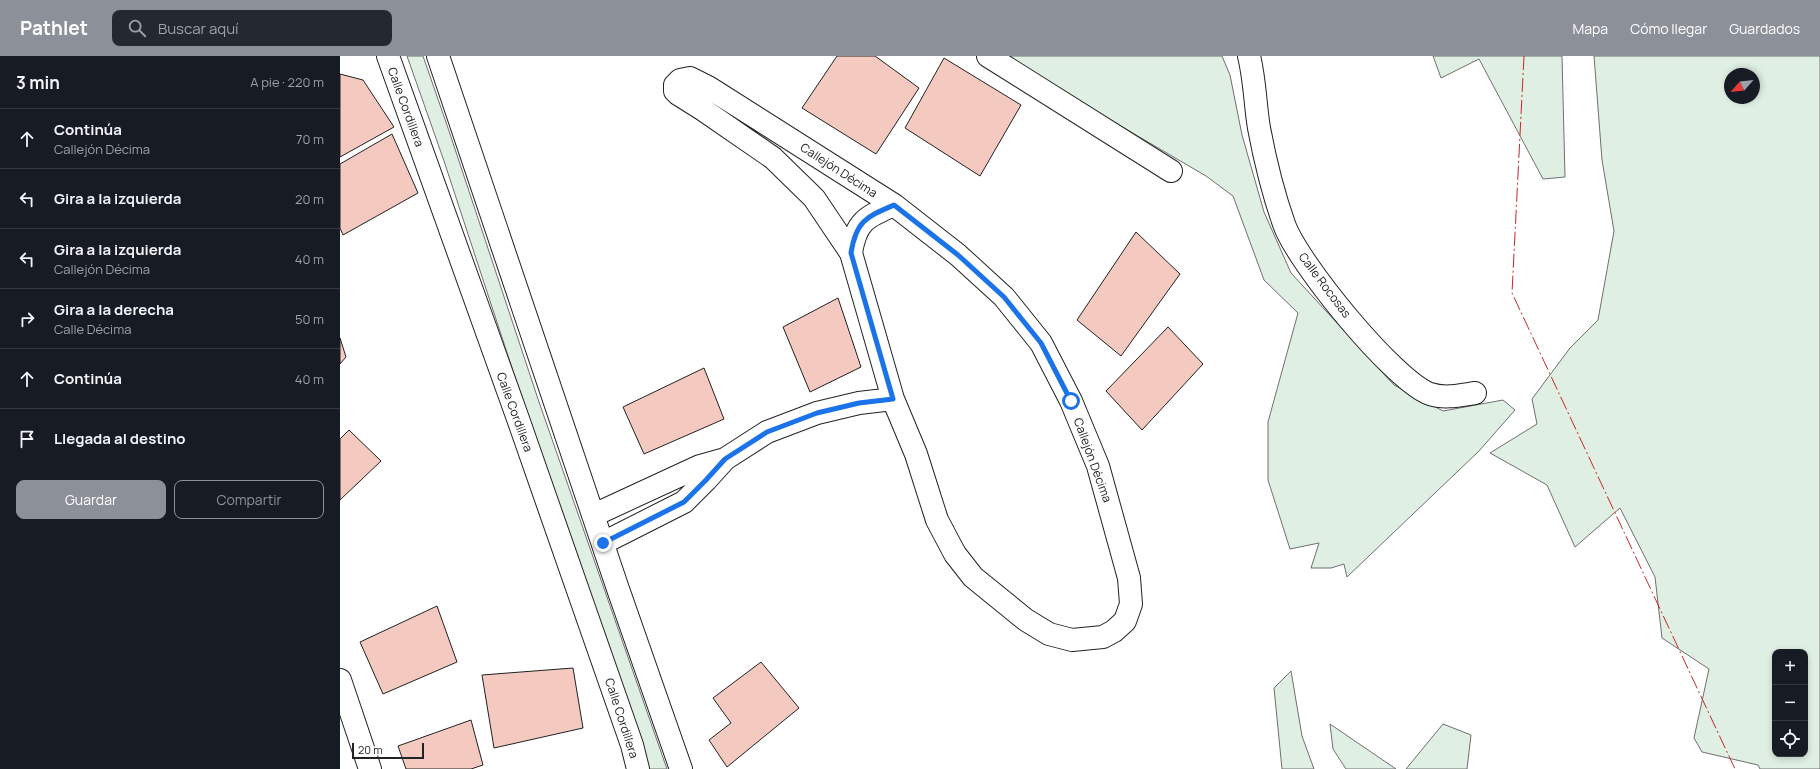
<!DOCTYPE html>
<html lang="es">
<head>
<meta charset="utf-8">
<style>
  :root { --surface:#171b24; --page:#242831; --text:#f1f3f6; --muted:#9ea1a6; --line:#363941; --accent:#8c9099 }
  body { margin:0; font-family:Manrope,sans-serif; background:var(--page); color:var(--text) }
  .controls { position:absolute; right:12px; bottom:12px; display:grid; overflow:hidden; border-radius:8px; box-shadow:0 2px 6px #0003 }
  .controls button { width:36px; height:36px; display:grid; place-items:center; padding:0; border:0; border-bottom:1px solid var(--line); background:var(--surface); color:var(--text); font:20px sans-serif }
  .compass { position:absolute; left:1384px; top:12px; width:36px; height:36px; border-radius:50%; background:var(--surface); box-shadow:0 2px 6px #0003; rotate:243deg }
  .scale { position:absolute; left:12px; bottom:10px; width:72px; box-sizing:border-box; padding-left:4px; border:2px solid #222; border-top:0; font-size:11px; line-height:14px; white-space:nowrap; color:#222; -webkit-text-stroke:3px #fff; paint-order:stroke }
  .stop { position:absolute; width:12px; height:12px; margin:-9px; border:3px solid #1a73e8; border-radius:50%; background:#fff }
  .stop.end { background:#1a73e8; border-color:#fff; box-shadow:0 1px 4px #0008 }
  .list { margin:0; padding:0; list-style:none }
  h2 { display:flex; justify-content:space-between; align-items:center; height:52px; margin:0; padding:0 16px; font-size:17px }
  h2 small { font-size:13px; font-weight:400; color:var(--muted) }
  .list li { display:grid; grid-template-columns:26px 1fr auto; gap:12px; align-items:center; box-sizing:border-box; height:60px; padding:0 16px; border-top:1px solid var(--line) }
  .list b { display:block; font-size:15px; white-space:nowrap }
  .list p { margin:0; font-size:13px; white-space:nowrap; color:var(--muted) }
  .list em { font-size:13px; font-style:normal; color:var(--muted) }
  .actions { display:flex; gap:8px; padding:12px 16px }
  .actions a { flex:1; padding:9px 0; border:1px solid var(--accent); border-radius:8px; text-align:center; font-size:14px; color:var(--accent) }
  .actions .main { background:var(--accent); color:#fff }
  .icon { flex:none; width:22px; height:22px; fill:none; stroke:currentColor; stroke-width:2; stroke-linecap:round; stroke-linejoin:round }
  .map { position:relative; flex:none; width:1480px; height:713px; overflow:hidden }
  header { display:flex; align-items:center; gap:24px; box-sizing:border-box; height:56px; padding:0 20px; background:var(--accent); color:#fff }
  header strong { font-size:19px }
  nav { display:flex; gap:22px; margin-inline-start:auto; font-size:14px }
  .search { width:280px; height:36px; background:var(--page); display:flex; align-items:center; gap:10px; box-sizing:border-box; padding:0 14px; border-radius:8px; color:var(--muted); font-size:15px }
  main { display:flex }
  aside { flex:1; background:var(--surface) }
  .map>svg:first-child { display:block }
</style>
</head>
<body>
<header>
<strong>Pathlet</strong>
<div class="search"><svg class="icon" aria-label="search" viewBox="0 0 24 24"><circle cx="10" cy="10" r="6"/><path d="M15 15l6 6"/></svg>Buscar aquí</div>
<nav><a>Mapa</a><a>Cómo llegar</a><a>Guardados</a></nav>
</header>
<main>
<aside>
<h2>3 min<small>A pie · 220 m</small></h2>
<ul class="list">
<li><svg class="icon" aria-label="ahead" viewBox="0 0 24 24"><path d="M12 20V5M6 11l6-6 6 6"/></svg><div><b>Continúa</b><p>Callejón Décima</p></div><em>70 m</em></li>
<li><svg class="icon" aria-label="left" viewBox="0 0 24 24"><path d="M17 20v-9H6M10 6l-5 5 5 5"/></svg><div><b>Gira a la izquierda</b></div><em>20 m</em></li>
<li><svg class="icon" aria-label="left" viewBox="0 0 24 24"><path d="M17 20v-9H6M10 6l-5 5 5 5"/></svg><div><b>Gira a la izquierda</b><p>Callejón Décima</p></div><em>40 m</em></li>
<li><svg class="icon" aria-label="right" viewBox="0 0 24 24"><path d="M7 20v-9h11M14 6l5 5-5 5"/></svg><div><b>Gira a la derecha</b><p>Calle Décima</p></div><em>50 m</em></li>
<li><svg class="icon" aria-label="ahead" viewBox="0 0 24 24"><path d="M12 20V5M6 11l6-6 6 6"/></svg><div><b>Continúa</b></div><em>40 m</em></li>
<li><svg class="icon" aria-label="arrive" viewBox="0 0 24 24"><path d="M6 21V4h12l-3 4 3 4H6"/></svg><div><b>Llegada al destino</b></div></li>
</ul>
<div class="actions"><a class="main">Guardar</a><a>Compartir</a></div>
</aside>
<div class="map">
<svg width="1480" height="713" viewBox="0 0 1480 713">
  <rect width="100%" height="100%" fill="#fff"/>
  <path fill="#e0efe3" stroke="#6f6f6f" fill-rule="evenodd" d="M67,0H83L108,72L199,346L327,713H309L175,321L104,105Z
    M667,0H882L890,19L902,79L924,156L951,217L1054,329L1103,355L1163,344L1175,354L1139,395L1007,521L1004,508L991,512H971L979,487L950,493L928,424V366L958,257L924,224L893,140L866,120L738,45Z
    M1093,0H1222L1225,121L1203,123L1139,3L1101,22Z
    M1254,0H1480V713H1420L1418,709L1362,696L1354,682L1369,613L1322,582L1315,521L1280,452L1235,491L1207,429L1150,397L1197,368L1192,343L1230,292L1258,264L1274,175L1262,104ZM1390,18H1414V42H1390ZM1435,596H1465V698H1435Z
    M951,615L962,680L974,713H942L934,632Z
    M990,668L1056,713H1006L993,693Z
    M1103,668L1131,679L1127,713H1066Z"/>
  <path fill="#f3c9c0" stroke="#222" d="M497,0H535L579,32L536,98L462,52Z
    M604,2L681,49L640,120L565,72Z
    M0,18L23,24L54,71L0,101Z
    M52,78L78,137L3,179L0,172V108Z
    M796,176L840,218L781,300L737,264Z
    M498,242L521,311L470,336L443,271Z
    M828,271L863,308L802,374L766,335Z
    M0,282L6,301L0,308Z
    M364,312L384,363L304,398L283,351Z
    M9,374L41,405L0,444V383Z
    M97,550L117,606L43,638L20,586Z
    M421,606L459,652L387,711L369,684L391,667L373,642Z
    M233,612L243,672L154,692L142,619Z
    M131,664L143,709L131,713H66L58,690Z"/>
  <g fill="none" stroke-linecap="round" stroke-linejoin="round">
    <defs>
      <path id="street" d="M48,0L177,360L292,689L298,713
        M98,0L278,533L341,713
        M648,0L831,115
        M909,0C915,24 915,48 919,72C925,104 933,137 944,168C957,206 1054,325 1090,338C1105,343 1121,339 1135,337
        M350,22L368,31L554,149L618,199L664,241L701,287L731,345L758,410L789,522L791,548L785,565L774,575L763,581L732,584L709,578L686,564L633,521L615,498L597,464L576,398L553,343L511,197L474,142L433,102L362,53L338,38L335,35V29L340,24Z
        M511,197C516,165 526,161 554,149
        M254,459L360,410L385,403
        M263,487L344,446L366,424L385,403L427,376L477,357L519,347L553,343
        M0,624L30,713"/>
    </defs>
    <use href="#street" stroke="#222" stroke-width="24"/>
    <use href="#street" stroke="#fff" stroke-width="22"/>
    <path stroke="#c62828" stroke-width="1" stroke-dasharray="14 3 2 3" stroke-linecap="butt" d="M1184,0L1172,237L1395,713"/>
  </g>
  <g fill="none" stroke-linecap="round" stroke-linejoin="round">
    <path stroke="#1a73e8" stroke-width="5" d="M263,487L344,446L366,424L385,403L427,376L477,357L519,347L553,343L511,197C516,165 526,161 554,149L618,199L664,241L701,287L731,345"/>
  </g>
  <g text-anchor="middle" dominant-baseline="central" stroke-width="3" stroke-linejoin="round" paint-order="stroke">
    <g font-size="12" fill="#222" stroke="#fff">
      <text transform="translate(66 51) rotate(70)">Calle Cordillera</text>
      <text transform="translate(499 114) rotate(33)">Callejón Décima</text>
      <text transform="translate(985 229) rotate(53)">Calle Rocosas</text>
      <text transform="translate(175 356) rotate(70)">Calle Cordillera</text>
      <text transform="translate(753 404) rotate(70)">Callejón Décima</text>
      <text transform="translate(282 662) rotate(72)">Calle Cordillera</text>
    </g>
  </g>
</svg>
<div class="controls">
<button>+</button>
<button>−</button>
<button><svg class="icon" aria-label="locate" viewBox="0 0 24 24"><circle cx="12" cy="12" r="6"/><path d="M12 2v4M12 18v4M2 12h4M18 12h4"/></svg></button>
</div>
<svg class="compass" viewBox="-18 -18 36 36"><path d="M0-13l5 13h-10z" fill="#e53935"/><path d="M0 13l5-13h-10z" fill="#9ea1a6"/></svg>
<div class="scale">20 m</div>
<div class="stop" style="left:731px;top:345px"></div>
<div class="stop end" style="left:263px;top:487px"></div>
</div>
</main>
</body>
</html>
